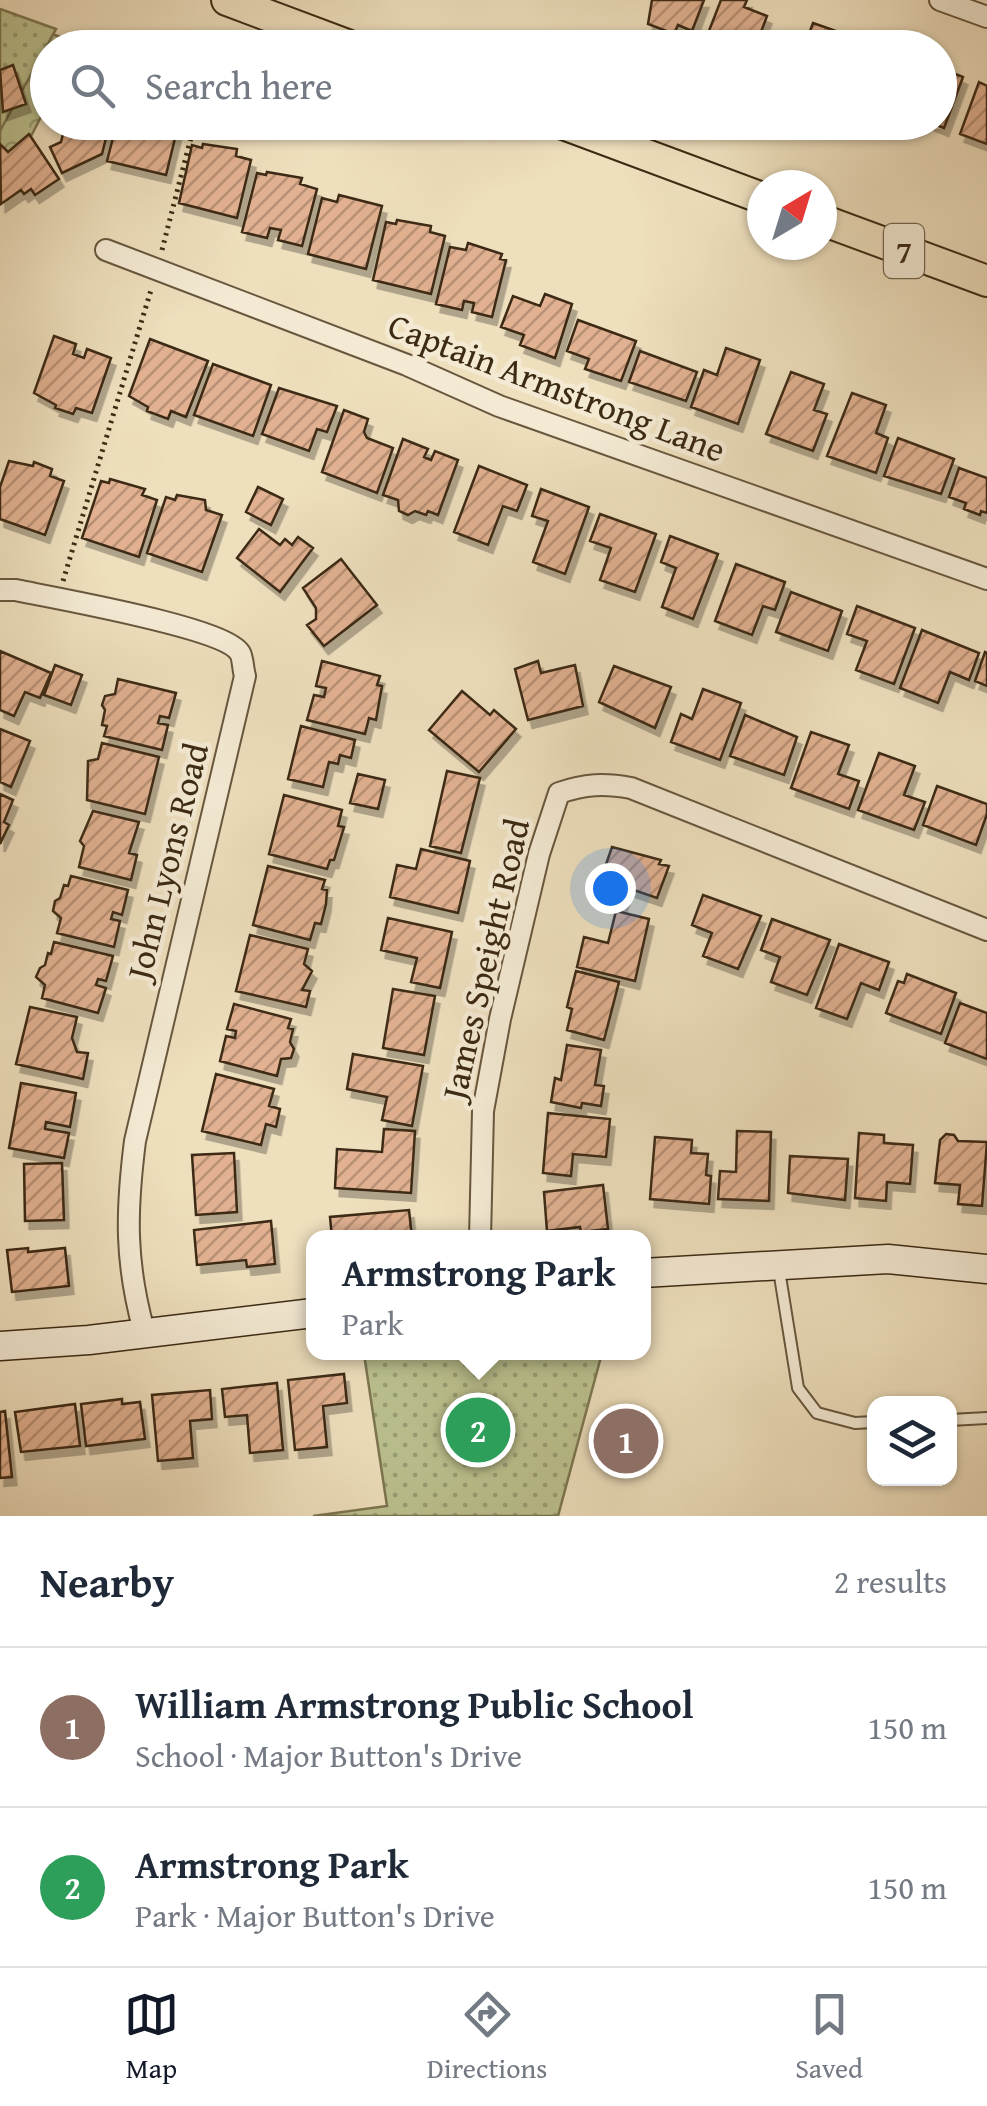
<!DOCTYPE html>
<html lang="en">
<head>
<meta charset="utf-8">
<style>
  :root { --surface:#fff; --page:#f2f2f3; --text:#1f2937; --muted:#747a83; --line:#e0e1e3; --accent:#111827 }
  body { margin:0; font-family:"Gentium Book Plus",serif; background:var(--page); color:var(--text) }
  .controls { position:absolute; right:30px; bottom:30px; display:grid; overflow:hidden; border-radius:20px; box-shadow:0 2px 8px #0004 }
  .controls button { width:90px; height:90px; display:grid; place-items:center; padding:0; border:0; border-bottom:2px solid var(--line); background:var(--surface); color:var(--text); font:50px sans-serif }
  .compass { position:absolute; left:747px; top:170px; width:90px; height:90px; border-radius:50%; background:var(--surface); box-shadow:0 2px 8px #0004; rotate:38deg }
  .you { position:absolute; left:610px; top:888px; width:35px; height:35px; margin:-25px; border:8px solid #fff; border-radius:50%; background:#1a73e8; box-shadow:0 0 0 15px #1a73e833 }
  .badge { display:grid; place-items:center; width:65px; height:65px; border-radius:50%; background:var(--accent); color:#fff; font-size:32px; font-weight:700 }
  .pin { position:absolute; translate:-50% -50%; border:5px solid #fff; box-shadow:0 2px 10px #0006 }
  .popup { position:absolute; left:306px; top:1230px; width:345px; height:130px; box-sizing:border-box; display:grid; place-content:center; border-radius:20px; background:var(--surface); filter:drop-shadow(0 2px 8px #0005); font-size:32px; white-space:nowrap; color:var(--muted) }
  .popup b { font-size:38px; color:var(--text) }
  .popup::after { content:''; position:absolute; left:50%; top:100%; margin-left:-20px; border:20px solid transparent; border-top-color:var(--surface) }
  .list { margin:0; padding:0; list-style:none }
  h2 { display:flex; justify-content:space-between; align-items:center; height:130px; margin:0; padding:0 40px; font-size:42px }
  h2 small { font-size:32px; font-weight:400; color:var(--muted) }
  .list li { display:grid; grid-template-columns:65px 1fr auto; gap:30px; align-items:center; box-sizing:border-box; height:160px; padding:0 40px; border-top:2px solid var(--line) }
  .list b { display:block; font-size:38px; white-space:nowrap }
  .list p { margin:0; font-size:32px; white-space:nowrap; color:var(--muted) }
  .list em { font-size:32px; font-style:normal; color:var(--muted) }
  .icon { flex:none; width:55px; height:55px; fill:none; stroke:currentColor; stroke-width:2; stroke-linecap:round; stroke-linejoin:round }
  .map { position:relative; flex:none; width:987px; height:1516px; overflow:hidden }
  .search { position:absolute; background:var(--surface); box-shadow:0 2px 8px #0004; left:30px; right:30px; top:30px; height:110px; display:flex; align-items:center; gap:25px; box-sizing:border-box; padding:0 35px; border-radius:55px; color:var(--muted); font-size:38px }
  .sheet { height:450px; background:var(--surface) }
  nav { display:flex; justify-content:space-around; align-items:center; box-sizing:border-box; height:140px; border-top:2px solid var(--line); background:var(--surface); font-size:28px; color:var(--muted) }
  nav a { display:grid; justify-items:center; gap:5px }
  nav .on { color:var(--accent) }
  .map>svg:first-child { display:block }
</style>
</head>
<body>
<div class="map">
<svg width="987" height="1516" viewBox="0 0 987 1516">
  <defs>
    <pattern id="forest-crowns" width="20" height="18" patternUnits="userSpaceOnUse" patternTransform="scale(2.5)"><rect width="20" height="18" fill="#bbc18f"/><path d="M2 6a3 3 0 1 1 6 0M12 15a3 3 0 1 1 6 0" fill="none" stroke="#999d74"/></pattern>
    <pattern id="park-dots" width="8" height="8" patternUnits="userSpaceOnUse" patternTransform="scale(2.5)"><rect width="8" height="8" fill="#bbc18f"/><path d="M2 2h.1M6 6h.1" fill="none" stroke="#999d74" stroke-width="1.8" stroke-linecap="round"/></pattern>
    <pattern id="building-hatch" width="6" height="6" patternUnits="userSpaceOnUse" patternTransform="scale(2.5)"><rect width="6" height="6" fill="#e1b191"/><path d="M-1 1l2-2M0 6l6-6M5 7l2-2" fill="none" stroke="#b89075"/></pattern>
    <filter id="shadow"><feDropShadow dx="4.5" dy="8" stdDeviation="0" flood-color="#0004"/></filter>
  </defs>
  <rect width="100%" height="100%" fill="#eedfbd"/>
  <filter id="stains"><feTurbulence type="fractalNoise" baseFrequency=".002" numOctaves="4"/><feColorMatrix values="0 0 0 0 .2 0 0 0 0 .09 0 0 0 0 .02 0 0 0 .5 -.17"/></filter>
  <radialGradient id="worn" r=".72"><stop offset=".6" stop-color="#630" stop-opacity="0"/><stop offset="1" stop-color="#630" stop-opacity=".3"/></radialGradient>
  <path fill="url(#forest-crowns)" stroke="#7c7651" stroke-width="2.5" d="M0,12L79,45L48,48L47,105L0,197Z"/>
  <path fill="url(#park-dots)" stroke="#7c7651" stroke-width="2.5" d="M0,9L56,29L0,131Z
    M384,1353H602L558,1516H313L387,1506L364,1354Z"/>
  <path fill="url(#building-hatch)" stroke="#3c2a13" stroke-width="2.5" filter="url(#shadow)" d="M704,0L692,31L678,25L674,34L648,24L652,0Z
    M721,0H747L744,7L767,16L755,48H722L705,41Z
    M813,23L836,31L830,48H774L779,35L805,44Z
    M851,35L854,36L886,48H847Z
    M13,65L26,104L3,112L0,70Z
    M940,68L963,77L944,128L929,122H940Z
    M979,82L987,86V144L960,134Z
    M66,122H110L102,154L62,173L50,147L61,142Z
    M117,122H179L166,175L107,161Z
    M29,134L59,179L35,195L31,189L24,194L21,190L1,204L0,144L8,152Z
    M203,144L237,149L236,156L251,160L237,218L179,203L192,145L202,148Z
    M267,172L302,178L300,184L317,189L302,246L278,240L281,230L270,228L267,238L242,232L257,173L266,175Z
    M339,195L382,206L366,269L308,254L322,198L337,202Z
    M397,220L431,226L430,232L445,236L431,294L373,280L386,222L396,224Z
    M468,243L502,254L500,259L506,260L492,317L472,312L474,303L464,301L462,310L436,304L450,247L466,250Z
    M545,294L572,304L555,358L520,345L524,335L501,327L513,296L540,306Z
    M578,320L636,341L621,381L585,369L589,359L567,351Z
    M54,336L76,344L73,354L84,358L87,349L111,358L92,413L76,408L73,414L55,408L56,405L34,393Z
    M150,339L208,361L186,417L171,411L168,419L147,411L148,407L129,396Z
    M726,348L760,360L738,424L691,407L704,370L717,375Z
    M640,351L697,372L686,401L629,382Z
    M213,364L271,385L253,436L194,415Z
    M791,372L824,384L814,410L827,414L813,451L766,434Z
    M279,388L337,406L327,432L317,429L309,451L262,434Z
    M852,393L886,405L876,433L888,438L876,473L827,456Z
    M344,410L368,419L364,432L367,438L393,448L377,493L322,472Z
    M898,438L954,459L941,494L884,476Z
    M403,439L428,449L424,457L431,460L435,451L458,460L438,515L428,511L426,515L415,511L408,515L399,511L398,500L383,495Z
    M9,461L33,466L34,462L52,469L50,476L64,481L45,535L0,519V487Z
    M479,466L527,485L517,511L503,506L488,545L454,532Z
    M959,468L987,478V513L981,511L980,515L964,509L966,503L949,497Z
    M110,479L145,489L142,495L157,500L139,557L82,538L101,481L109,483Z
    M258,487L283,499L271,525L246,512Z
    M541,489L589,507L565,574L533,562L548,521L532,516Z
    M177,495L205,500L206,510L222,515L202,572L147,553L166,497L175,500Z
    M600,514L656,534L635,592L600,580L611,548L590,541Z
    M259,529L280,545L285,539L292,545L298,537L313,548L280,592L237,558Z
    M670,536L718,554L693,619L662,607L676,568L661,562Z
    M341,559L377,605L324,646L307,625L316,619V608L303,588Z
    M736,564L785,582L775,610L763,606L752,635L715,621Z
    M791,592L842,611L828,651L776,632Z
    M857,606L915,628L894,684L856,670L867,641L847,634Z
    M922,630L979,653L969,680L950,672L938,703L900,688Z
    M0,651L51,673L40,698L25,692L14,716L0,710Z
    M985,652L987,653V686L975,681Z
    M322,661L380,676L377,685L382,686L376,720L369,718L365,734L307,720L314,695L324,697L326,688L316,686Z
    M538,661L541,673L575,665L583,706L528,720L515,669Z
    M55,665L82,675L71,705L44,695Z
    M614,666L671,687L655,728L599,702Z
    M118,679L176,693L169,718L160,716L158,723L168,725L162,750L104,736L107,726L102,725L105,710L102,705L105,696L115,694Z
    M703,689L741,703L720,760L671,742L681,714L692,719Z
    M462,691L490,715L494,710L516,729L479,772L429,730Z
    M745,715L797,737L784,775L730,756Z
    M301,726L355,740L351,758L340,755L338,764L329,762L323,787L288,779Z
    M0,729L30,741L11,787L0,782Z
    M811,732L849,745L838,774L859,781L849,809L791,788Z
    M102,743L159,757L145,814L87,800L88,761L98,759Z
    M879,753L915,766L904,795L925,802L914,830L858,810Z
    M447,771L480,778L461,853L430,846Z
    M358,774L385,780L378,809L350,803Z
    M937,786L987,804V814L976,845L923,825Z
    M0,794L13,800L4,822L9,825L0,844Z
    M284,795L342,810L338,826L344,827L334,860H330L327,869L269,854Z
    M93,811L139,822L129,853L137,855L131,880L79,867L84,846L80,841Z
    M612,847L661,860L659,864L669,866L657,898L628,888L622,904L595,896Z
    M421,849L470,861L458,913L390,897L397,865L416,869Z
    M268,866L325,880L322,889L327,890L326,904L321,924L315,923L310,940L253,925Z
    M71,876L128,890L122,915L113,912L111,919L120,921L114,947L57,933L61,918L53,911L55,901L60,898L64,885L68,886Z
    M703,895L761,916L738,969L703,956L712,933L692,925Z
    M616,911L649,919L635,981L577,967L584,937L608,943Z
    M388,918L452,932L440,988L411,982L417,958L381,950Z
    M772,919L830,940L807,995L771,982L780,957L761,950Z
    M250,935L308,949L304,964L312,971L302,990L310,991L306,1007L236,991Z
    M54,942L113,956L106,981L98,979L96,985L106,988L98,1013L42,998L45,985L36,977L40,968L45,965L48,953L51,954Z
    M839,944L889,962L879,990L861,983L847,1019L816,1008Z
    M576,971L619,982L604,1040L567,1030L572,1009L567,1007Z
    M907,974L956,993L941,1034L886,1013L898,981L904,983Z
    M393,989L435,996L424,1055L383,1048Z
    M960,1003L987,1013V1059L945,1043Z
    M234,1004L291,1019L288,1028L293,1029L290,1042L294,1049L291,1058L281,1059L277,1076L220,1061L226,1036L235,1038L236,1031L227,1029Z
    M30,1007L77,1017L72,1038L77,1052L88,1053L83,1079L16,1064Z
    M567,1045L601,1050L595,1085L604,1086L601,1106L582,1103L581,1108L551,1102L555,1078L561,1080Z
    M353,1054L423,1066L412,1126L382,1120L387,1097L347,1089Z
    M216,1074L274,1089L269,1106L280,1109L276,1127L266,1124L261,1145L202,1131Z
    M21,1083L76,1093L70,1127L46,1122L45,1129L69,1133L64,1158L9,1148Z
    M548,1113L610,1119L606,1157L573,1154L571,1176L543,1173Z
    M384,1129L415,1131L411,1193L335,1188L337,1149L382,1152Z
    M737,1131L771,1132L769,1201L718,1199L720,1171L736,1172Z
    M859,1133L884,1135V1143L913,1145L910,1184L887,1182L886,1201L855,1198Z
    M946,1134L954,1135L958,1141L987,1142L982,1206L958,1204L960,1185L935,1183L940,1140Z
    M655,1137L692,1140L691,1153L708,1154L706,1175L711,1176L709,1204L650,1199Z
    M234,1153L237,1212L196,1215L192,1155Z
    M790,1156L848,1159L845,1200L788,1193Z
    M62,1163L64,1220L25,1221L24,1164Z
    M603,1185L608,1229L581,1232L580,1227L547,1231L544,1192Z
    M409,1210L412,1238H332L330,1217Z
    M271,1221L275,1264L247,1267L246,1260L197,1265L194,1230Z
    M28,1248V1252L65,1248L69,1286L12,1292L7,1250Z
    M344,1374L347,1403L323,1406L327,1447L295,1450L288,1380Z
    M277,1383L283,1450L250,1453L247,1415L225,1417L222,1389Z
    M210,1390L212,1419L190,1421L193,1458L158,1461L152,1395Z
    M122,1399V1404L140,1402L145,1439L86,1446L81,1404Z
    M75,1404L80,1446L21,1452L15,1412Z
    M5,1411L12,1477L0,1478V1412Z"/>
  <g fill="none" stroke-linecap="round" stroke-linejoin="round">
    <defs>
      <path id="lane" d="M779,1270L798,1388L817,1413L855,1423L874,1422
        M950,1420L987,1418"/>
      <path id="street" d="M940,0L987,17
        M106,250L407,365L499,406L987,579
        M0,590H16C52,598 224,627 240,653C243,658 243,670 245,676L135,1141C126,1212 125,1262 144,1331
        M480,1238L483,1111L500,1019L539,854L559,793C585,784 604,783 631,788L987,930"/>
      <path id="secondary" d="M643,1273L888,1259L987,1269
        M0,1346L89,1340L313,1313"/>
      <path id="primary" d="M227,0L355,48
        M558,122L762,198
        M822,220L987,281"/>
    </defs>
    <use href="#lane" stroke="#68573e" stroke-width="14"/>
    <use href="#street" stroke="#68573e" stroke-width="24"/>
    <use href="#secondary" stroke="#3c2a13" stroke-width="31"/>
    <use href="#primary" stroke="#3c2a13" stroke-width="34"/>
    <path stroke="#3c2a13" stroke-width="5" stroke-dasharray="2.5 5" stroke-linecap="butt" d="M162,250L195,122
      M63,581L151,290"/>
    <use href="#lane" stroke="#f4ead4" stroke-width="10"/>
    <use href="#street" stroke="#f4ead4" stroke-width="20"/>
    <use href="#secondary" stroke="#f4ead4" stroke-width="28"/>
    <use href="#primary" stroke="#eedfbd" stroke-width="30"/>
  </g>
  <g text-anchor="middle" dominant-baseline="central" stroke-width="9" stroke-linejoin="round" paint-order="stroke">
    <rect fill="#f4ead4" stroke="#73644d" stroke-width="2.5" x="884" y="224" width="40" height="54" rx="8"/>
    <g font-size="32" font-weight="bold" fill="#3c2a13">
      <text x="904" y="251">7</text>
    </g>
    <g font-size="35" fill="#3c2a13" stroke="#f4ead4">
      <text transform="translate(557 387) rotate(21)">Captain Armstrong Lane</text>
      <text transform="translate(167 861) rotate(-76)">John Lyons Road</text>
      <text transform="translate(485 959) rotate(-77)">James Speight Road</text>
    </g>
  </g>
  <rect width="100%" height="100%" filter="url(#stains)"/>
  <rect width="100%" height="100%" fill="url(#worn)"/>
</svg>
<div class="controls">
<button><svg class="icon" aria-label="layers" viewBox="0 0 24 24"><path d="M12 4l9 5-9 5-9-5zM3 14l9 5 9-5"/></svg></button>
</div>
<svg class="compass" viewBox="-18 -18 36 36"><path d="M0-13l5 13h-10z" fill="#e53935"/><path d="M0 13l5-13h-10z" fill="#747a83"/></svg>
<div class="you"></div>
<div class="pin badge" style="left:626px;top:1441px;background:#8d6e63">1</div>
<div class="pin badge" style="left:478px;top:1430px;background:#2e9e5b">2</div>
<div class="popup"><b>Armstrong Park</b>Park</div>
<div class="search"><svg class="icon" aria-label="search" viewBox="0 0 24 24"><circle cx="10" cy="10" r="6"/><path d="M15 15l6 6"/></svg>Search here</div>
</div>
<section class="sheet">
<h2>Nearby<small>2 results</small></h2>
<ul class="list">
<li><span class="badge" style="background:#8d6e63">1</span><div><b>William Armstrong Public School</b><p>School · Major Button's Drive</p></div><em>150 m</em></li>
<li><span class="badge" style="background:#2e9e5b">2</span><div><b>Armstrong Park</b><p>Park · Major Button's Drive</p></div><em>150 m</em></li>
</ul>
</section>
<nav>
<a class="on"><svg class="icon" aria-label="map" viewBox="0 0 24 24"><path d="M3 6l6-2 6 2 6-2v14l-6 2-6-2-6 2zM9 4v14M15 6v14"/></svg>Map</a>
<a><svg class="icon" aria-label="directions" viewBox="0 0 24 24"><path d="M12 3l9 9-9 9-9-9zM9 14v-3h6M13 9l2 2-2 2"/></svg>Directions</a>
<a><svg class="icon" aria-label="saved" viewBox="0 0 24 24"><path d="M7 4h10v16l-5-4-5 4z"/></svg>Saved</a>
</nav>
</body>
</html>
